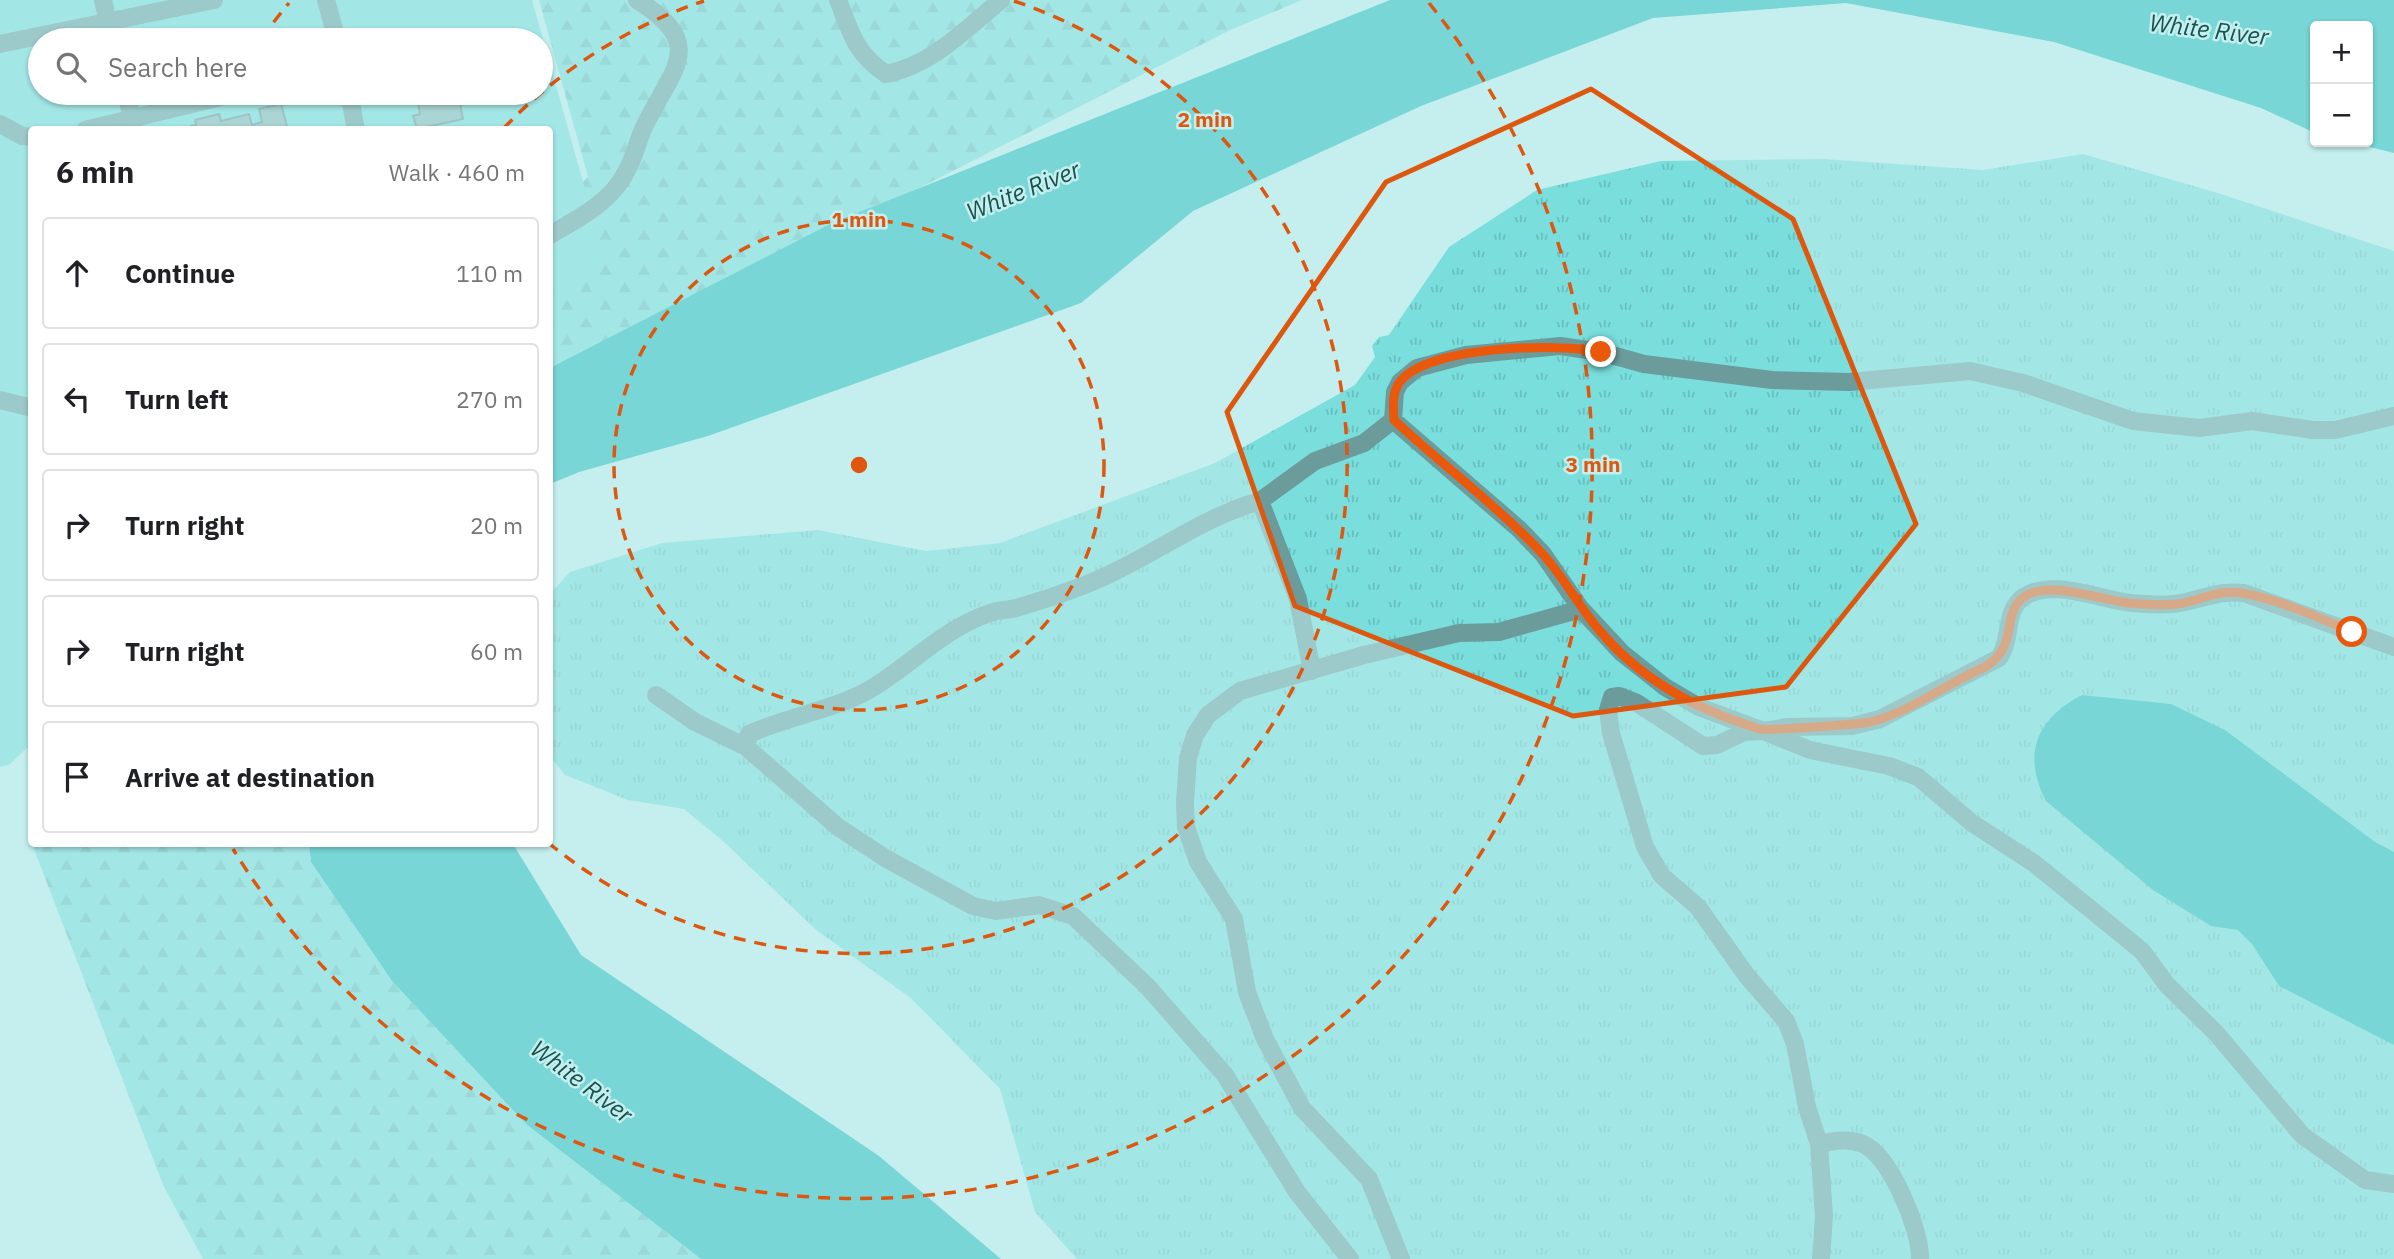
<!DOCTYPE html>
<html lang="en">
<head>
<meta charset="utf-8">
<style>
  :root { --surface:#fff; --page:#f6f6f6; --text:#202124; --muted:#757577; --line:#e0e0e0 }
  body { margin:0; font-family:"IBM Plex Sans",sans-serif; background:var(--page); color:var(--text) }
  .controls { position:absolute; right:21px; top:21px; display:grid; overflow:hidden; border-radius:7px; box-shadow:0 2px 5px #0004 }
  .controls button { width:63px; height:63px; display:grid; place-items:center; padding:0; border:0; border-bottom:2px solid var(--line); background:var(--surface); color:var(--text); font:35px sans-serif }
  .stop { position:absolute; width:21px; height:21px; margin:-16px; border:5px solid #ea580c; border-radius:50%; background:#fff }
  .stop.end { background:#ea580c; border-color:#fff; box-shadow:0 2px 7px #0008 }
  .list { margin:0; padding:0; list-style:none }
  h2 { display:flex; justify-content:space-between; align-items:center; height:91px; margin:0; padding:0 28px; font-size:30px }
  h2 small { font-size:23px; font-weight:400; color:var(--muted) }
  .list li { display:grid; grid-template-columns:46px 1fr auto; gap:21px; align-items:center; box-sizing:border-box; height:112px; margin:0 14px 14px; padding:0 14px; border:2px solid var(--line); border-radius:7px }
  .list b { display:block; font-size:26px; white-space:nowrap }
  .list em { font-size:23px; font-style:normal; color:var(--muted) }
  .icon { flex:none; width:38px; height:38px; fill:none; stroke:currentColor; stroke-width:2; stroke-linecap:round; stroke-linejoin:round }
  .map { position:relative; flex:none; width:2394px; height:1259px; overflow:hidden }
  .search { position:absolute; background:var(--surface); box-shadow:0 2px 5px #0004; left:28px; top:28px; width:525px; height:77px; display:flex; align-items:center; gap:18px; box-sizing:border-box; padding:0 24px; border-radius:38px; color:var(--muted); font-size:26px }
  .panel { position:absolute; background:var(--surface); box-shadow:0 2px 5px #0004; left:28px; top:126px; width:525px; height:721px; border-radius:7px }
  .map>svg:first-child { display:block }
</style>
</head>
<body>
<div class="map">
<svg width="2394" height="1259" viewBox="0 0 2394 1259">
  <defs>
    <pattern id="grass-tufts" width="24" height="20" patternUnits="userSpaceOnUse" patternTransform="scale(1.75)"><rect width="24" height="20" fill="#79dedc"/><path d="M3 7l-1-3M5 7V3M7 7l1-3M15 17l-1-3M17 17v-4M19 17l1-3" fill="none" stroke="#68bfbd"/></pattern>
    <pattern id="forest-firs" width="22" height="20" patternUnits="userSpaceOnUse" patternTransform="scale(1.75)"><rect width="22" height="20" fill="#79dedc"/><path d="M5 1l3.5 6h-7zM16 11l3.5 6h-7z" fill="#68bfbd"/></pattern>
  </defs>
  <rect width="100%" height="100%" fill="#c4efee"/>
  <path fill="url(#grass-tufts)" d="M2083,154L2221,194L2394,251V1259H1077L1035,1212L1000,1089L912,999L815,929L724,842L684,809L628,800L565,775L550,756V594L570,572L662,543L818,530L926,551L1000,543L1215,463L1355,385L1375,357L1372,346L1379,337L1389,335L1449,247L1537,190L1661,161L1824,159L1983,170Z"/>
  <path fill="url(#forest-firs)" d="M539,0H1302L1228,31L550,376V209L588,177Z
    M32,844H309L311,862L392,981L526,1124L701,1259H203L163,1185Z"/>
  <path fill="#79dedc" fill-rule="evenodd" d="M0,0H532L603,253L550,290V130H32V743L9,765L0,767ZM40,40H541V93H40Z"/>
  <path fill="#1cb9b8" d="M1390,0H2394V153L2350,142H2368V26H2315V133L2261,108L2054,42L1846,3L1653,18L1421,106L1193,211L1081,303L708,436L579,472L550,484V368L832,223Z
    M2082,695L2171,704L2225,730L2375,842L2394,852V1045L2279,986L2252,944L2238,930L2211,926L2153,890L2046,801C2022,754 2036,719 2082,695Z
    M309,844H513L581,955L879,1156L1001,1259H701L526,1124L392,981L311,862Z"/>
  <path fill="#8bb5b3" stroke="#699291" stroke-width="2" d="M416,93H458L463,119L417,129L413,116L420,114Z
    M281,104L288,130H192L191,126L196,125L195,120L219,114L221,121L249,114L252,125L262,122L259,109Z"/>
  <g fill="none" stroke-linecap="round" stroke-linejoin="round">
    <path stroke="#6b9c9b" stroke-width="18" d="M103,0L112,40
      M326,0L337,40
      M838,0C851,33 855,53 886,74C932,65 966,29 1001,0
      M0,44L214,0
      M126,93L135,130
      M349,93L356,130
      M0,124L22,136L32,137
      M85,130L237,93
      M550,235C579,218 612,202 627,170C635,156 638,139 645,125C673,68 708,44 637,0
      M0,400L32,408
      M1393,420L1519,529L1543,554L1581,609
      M1260,501L1315,461L1364,443L1393,420L1395,392L1400,382L1417,368L1466,355L1560,346L1601,352L1644,364L1772,380L1849,382L1970,371L2023,383L2133,421L2199,428L2252,421L2313,430H2335L2394,416
      M656,695L695,722L746,747L838,827L885,858L973,906L996,911L1039,905L1073,916L1147,986L1225,1075L1297,1192L1350,1259
      M746,747L749,734C788,716 831,711 869,690C910,666 944,628 990,613C998,610 1008,610 1016,608C1050,598 1085,587 1116,571C1165,547 1207,516 1260,501L1298,599L1312,671
      M1819,1144L1824,1216L1821,1259
      M1401,1259L1369,1179L1302,1108L1265,1039L1247,992L1234,919L1198,862L1186,827L1185,803L1188,758L1195,735L1208,715L1240,691L1364,655L1459,633L1499,632L1581,609L1622,653L1665,687L1699,707L1763,731L1788,727L1852,726L1880,719L1999,658C2012,640 2004,614 2021,599C2049,576 2100,600 2132,603C2147,604 2165,606 2180,603C2203,599 2220,590 2244,593L2394,647
      M1920,1259C1921,1231 1891,1156 1863,1144C1848,1138 1834,1141 1819,1144L1807,1107L1795,1044L1786,1021L1747,976L1698,907L1662,876L1645,847L1611,733L1608,710L1612,697L1619,696L1637,703L1703,746L1717,745L1744,732L1763,731L1810,750L1889,766L1918,777L1972,823L2035,864L2142,951L2167,985L2216,1033L2302,1135L2365,1180L2394,1184"/>
  </g>
  <g fill="none" stroke-linecap="round" stroke-linejoin="round">
    <path stroke="#ea580c" stroke-width="9" d="M1601,352C1560,343 1425,345 1399,383C1392,394 1393,407 1394,420C1441,464 1494,503 1539,550C1563,575 1578,606 1600,631C1641,680 1700,711 1760,729C1766,731 1860,724 1870,722C1911,712 1947,683 1985,667C2023,643 1997,610 2029,594C2054,582 2101,600 2129,603C2145,604 2162,606 2178,604C2200,601 2217,589 2241,593C2278,599 2318,617 2352,632"/>
  </g>
  <path d="M0 0H2394V1259H0ZM1591,89L1793,219L1916,524L1786,687L1573,716L1295,606L1227,412L1386,182Z" fill="#c4efee" fill-opacity=".55" fill-rule="evenodd"/>
  <path fill="none" stroke="#de570e" stroke-width="5" stroke-linejoin="round" d="M1591,89L1793,219L1916,524L1786,687L1573,716L1295,606L1227,412L1386,182Z"/>
  <g fill="none" stroke="#de570e" stroke-width="3.5" stroke-dasharray="12 9">
    <circle cx="859" cy="465" r="245"/>
    <path d="M504 128A489 489 0 0 1 704 1M1014 1A489 489 0 1 1 551 845"/>
    <path d="M261 39A734 734 0 0 1 289 3M1429 3A734 734 0 1 1 233 849"/>
  </g>
  <g text-anchor="middle" dominant-baseline="central" stroke-width="5" stroke-linejoin="round" paint-order="stroke">
    <g font-size="24" font-style="italic" fill="#175251" stroke="#c4efee">
      <text transform="translate(2209 29) rotate(7)">White River</text>
      <text transform="translate(1023 190) rotate(-22)">White River</text>
      <text transform="translate(582 1081) rotate(37)">White River</text>
    </g>
  </g>
  <circle cx="859" cy="465" r="10" fill="#de570e" stroke="#c4efee" stroke-width="3.5"/>
  <g font-size="21" text-anchor="middle" font-weight="bold" fill="#de570e" stroke="#c4efee" stroke-width="5" stroke-linejoin="round" paint-order="stroke">
    <text x="1205" y="127">2 min</text>
    <text x="859" y="227">1 min</text>
    <text x="1593" y="472">3 min</text>
  </g>
</svg>
<div class="controls">
<button>+</button>
<button>−</button>
</div>
<div class="stop" style="left:2352px;top:632px"></div>
<div class="stop end" style="left:1601px;top:352px"></div>
<div class="search"><svg class="icon" aria-label="search" viewBox="0 0 24 24"><circle cx="10" cy="10" r="6"/><path d="M15 15l6 6"/></svg>Search here</div>
<section class="panel">
<h2>6 min<small>Walk · 460 m</small></h2>
<ul class="list">
<li><svg class="icon" aria-label="ahead" viewBox="0 0 24 24"><path d="M12 20V5M6 11l6-6 6 6"/></svg><div><b>Continue</b></div><em>110 m</em></li>
<li><svg class="icon" aria-label="left" viewBox="0 0 24 24"><path d="M17 20v-9H6M10 6l-5 5 5 5"/></svg><div><b>Turn left</b></div><em>270 m</em></li>
<li><svg class="icon" aria-label="right" viewBox="0 0 24 24"><path d="M7 20v-9h11M14 6l5 5-5 5"/></svg><div><b>Turn right</b></div><em>20 m</em></li>
<li><svg class="icon" aria-label="right" viewBox="0 0 24 24"><path d="M7 20v-9h11M14 6l5 5-5 5"/></svg><div><b>Turn right</b></div><em>60 m</em></li>
<li><svg class="icon" aria-label="arrive" viewBox="0 0 24 24"><path d="M6 21V4h12l-3 4 3 4H6"/></svg><div><b>Arrive at destination</b></div></li>
</ul>
</section>
</div>
</body>
</html>
